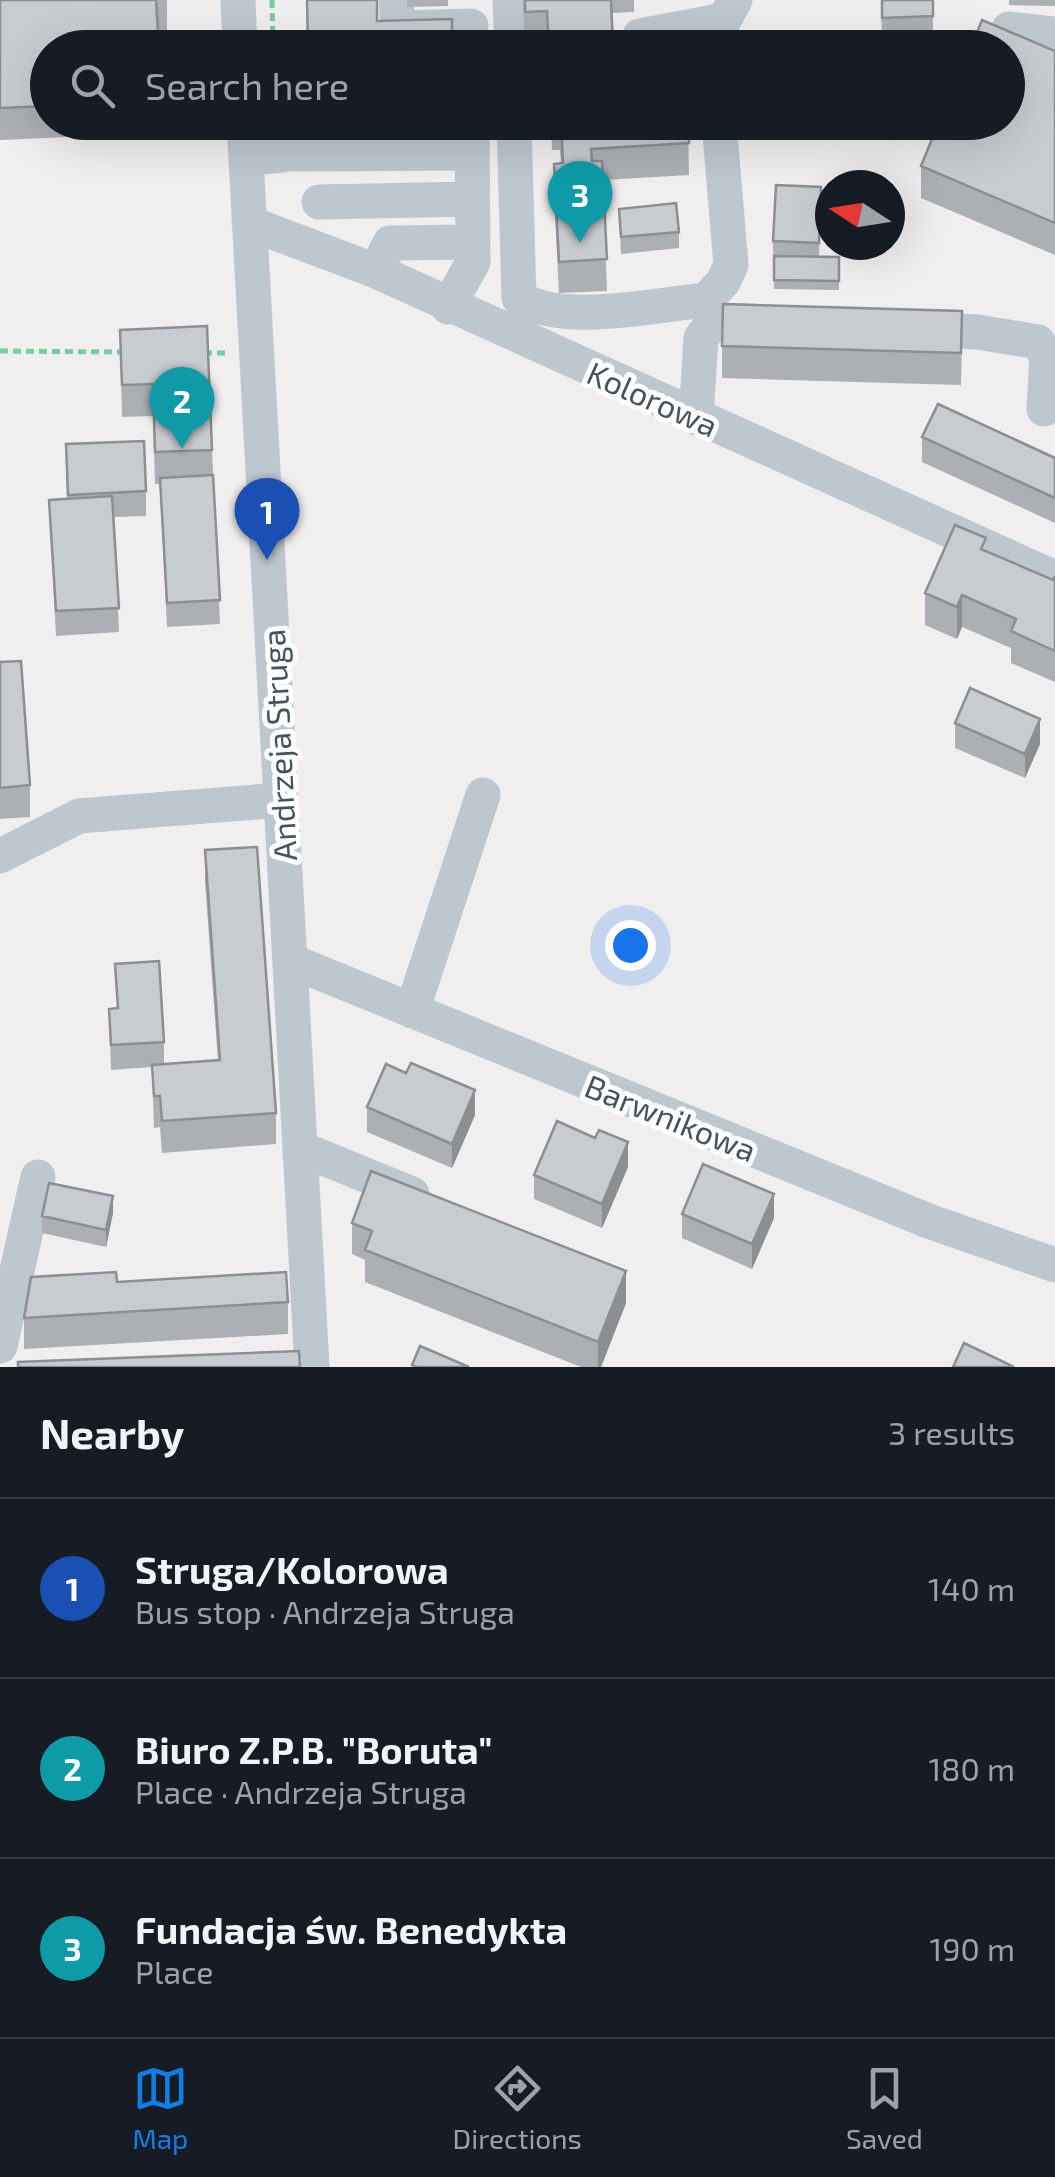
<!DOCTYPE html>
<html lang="en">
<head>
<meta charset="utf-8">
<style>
  :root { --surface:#171b24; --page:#20242c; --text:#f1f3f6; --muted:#9ea1a6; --line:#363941; --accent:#117de8 }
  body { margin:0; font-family:"Exo 2",sans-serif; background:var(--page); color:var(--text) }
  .compass { position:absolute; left:815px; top:170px; width:90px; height:90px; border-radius:50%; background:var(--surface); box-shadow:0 10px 40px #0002; rotate:282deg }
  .you { position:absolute; left:630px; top:945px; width:35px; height:35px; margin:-25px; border:8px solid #fff; border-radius:50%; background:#1a73e8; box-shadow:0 0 0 15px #1a73e833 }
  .badge { display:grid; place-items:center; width:65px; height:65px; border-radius:50%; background:var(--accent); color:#fff; font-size:32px; font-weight:700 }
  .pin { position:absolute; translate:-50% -82px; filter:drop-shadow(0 2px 5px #0008) }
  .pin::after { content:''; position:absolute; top:52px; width:35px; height:30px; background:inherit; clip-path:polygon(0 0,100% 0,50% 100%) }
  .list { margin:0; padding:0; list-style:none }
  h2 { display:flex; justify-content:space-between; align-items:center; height:130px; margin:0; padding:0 40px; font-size:42px }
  h2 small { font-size:32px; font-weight:400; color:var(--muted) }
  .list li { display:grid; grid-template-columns:65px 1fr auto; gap:30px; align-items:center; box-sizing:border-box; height:180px; padding:0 40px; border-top:2px solid var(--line) }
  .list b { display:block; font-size:38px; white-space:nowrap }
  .list p { margin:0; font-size:32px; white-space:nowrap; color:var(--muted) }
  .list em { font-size:32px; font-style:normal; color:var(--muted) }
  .icon { flex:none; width:55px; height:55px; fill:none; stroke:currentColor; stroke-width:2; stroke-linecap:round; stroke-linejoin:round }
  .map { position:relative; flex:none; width:1055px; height:1367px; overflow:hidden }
  .search { position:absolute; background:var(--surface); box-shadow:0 10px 40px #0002; left:30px; right:30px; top:30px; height:110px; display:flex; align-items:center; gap:25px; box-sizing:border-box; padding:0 35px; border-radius:55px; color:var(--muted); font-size:38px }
  .sheet { height:670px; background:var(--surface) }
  nav { display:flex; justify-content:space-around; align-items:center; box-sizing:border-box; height:140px; border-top:2px solid var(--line); background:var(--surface); font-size:28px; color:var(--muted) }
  nav a { display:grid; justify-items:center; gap:5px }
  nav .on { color:var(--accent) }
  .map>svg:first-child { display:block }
</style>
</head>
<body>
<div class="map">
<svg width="1055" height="1367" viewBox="0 0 1055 1367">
  <rect width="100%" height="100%" fill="#f1eeef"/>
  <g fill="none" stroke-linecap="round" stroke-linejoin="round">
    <path stroke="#71d09b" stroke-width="5" stroke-dasharray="8 5" stroke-linecap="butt" d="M272,0L273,48
      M0,351L123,352
      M204,353H228"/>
    <path stroke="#bcc7ce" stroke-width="35" d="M238,0L240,48
      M396,0L398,28L471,26
      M510,0L512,48
      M640,48V36L724,20L735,0
      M1001,48L1009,29L1055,34
      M244,122L312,1367
      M514,122L519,298C563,326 654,305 706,300L723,282L731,265L719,122
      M246,159L289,154L472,153
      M319,202L472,199
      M249,223L376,271L1055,578
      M376,271L390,243L472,242
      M448,307L473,262L472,122
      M918,329L978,332L1038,342L1047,357L1044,409
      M696,418L701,338L715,320L771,322
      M0,856L79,816L281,800
      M291,961L931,1222L1055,1265
      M412,1011L483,795
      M300,1155L314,1154L412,1194
      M0,1346L38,1177"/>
  </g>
  <path fill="#acafb4" d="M0,0H167V31L48,48V122H162V133L0,140Z
    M407,0H448V6L407,7Z
    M523,0H634V12L611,13L613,48H547V43L525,44Z
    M881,0H933V41L882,43Z
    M1009,0H1055V6L1009,5Z
    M1055,51V255L921,198V166Z
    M310,122H454V124L310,129Z
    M551,122H688L689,175L603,180L607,291L559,293L554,195V164L561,163L560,150H552Z
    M821,204L819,257H839V290L774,289L773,241Z
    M619,209L679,232V248L621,254Z
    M120,330L212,450L220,624L167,627L160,484H155L153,416L122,417Z
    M962,343L961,385L722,378V346Z
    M922,437L1055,458V523L922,462Z
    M66,444L146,491V516L114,517L119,632L56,636L49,500L67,499Z
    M986,551L1053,580L1055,576V682L1011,663V648L962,627L957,639L925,625V593Z
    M0,662L30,785V817L0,819Z
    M955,723L1040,744L1025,778L955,748Z
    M205,850L276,1113V1144L162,1153L160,1127L154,1128L152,1067L111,1070L109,1009L117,1008L115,964L164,1042V1065L218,1061L205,882Z
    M406,1073L475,1115L452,1168L367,1132V1107Z
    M595,1138L628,1167L602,1228L534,1199V1175Z
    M113,1213L106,1247L42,1233V1216Z
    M682,1214L774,1218L752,1269L682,1238Z
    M352,1223L626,1303L601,1367H581L365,1282V1260L352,1254Z
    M117,1282L288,1302V1334L24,1349V1318Z"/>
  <path fill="#8c8f92" d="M962,595V627L957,639V607Z
    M1040,719V744L1025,778V754Z
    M475,1090V1115L452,1168V1144Z
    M628,1142V1167L602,1228V1204Z
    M774,1194V1218L752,1269V1244Z
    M113,1196V1213L106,1247V1230Z
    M626,1271V1303L601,1367H598V1342Z"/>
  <path fill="#c8ccd1" stroke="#8c8f92" stroke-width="2.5" d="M0,0H156L159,48H48V106L0,108Z
    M307,0H377V21L452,19V48H308Z
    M525,0H611L613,48H549L547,11L525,12Z
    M882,0H933V16L882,18Z
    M982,20L1055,51V223L921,166L939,122H1008V48H971Z
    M561,122H688L689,143L591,149L592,161H602L607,259L559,262L554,164L563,163Z
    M776,185L821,187L819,243L773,241Z
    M676,203L679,232L621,237L619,209Z
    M774,256L839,257V281L774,280Z
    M723,304L962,311L961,353L722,346Z
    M207,326L212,450L155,452L153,384L122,385L120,330Z
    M938,404L1055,458V498L922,437Z
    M144,441L146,491L68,495L66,444Z
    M213,475L220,600L167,603L160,478Z
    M112,496L119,608L56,611L49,500Z
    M955,525L986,538L981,549L1053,580L1055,576V651L1011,631L1016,619L962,595L957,607L925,593Z
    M21,661L30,785L0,788V662Z
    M970,688L1040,719L1025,754L955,723Z
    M257,847L276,1113L162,1121L160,1096H154L152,1065L220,1060L205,850Z
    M159,961L164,1042L111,1045L109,1009L118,1008L115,964Z
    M411,1063L475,1090L452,1144L367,1107L386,1064L406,1073Z
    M557,1121L595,1138L599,1130L628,1142L602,1204L534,1175Z
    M703,1164L774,1194L752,1244L682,1214Z
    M371,1171L626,1271L598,1342L365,1250L372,1231L352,1223Z
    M49,1183L113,1196L106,1230L42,1216Z
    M116,1272L117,1282L286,1272L288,1302L24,1318L31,1277Z
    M964,1343L1014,1367H953Z
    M420,1346L469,1367H417L412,1365Z
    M299,1351L300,1367H18V1362Z"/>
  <g text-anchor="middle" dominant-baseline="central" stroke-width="10" stroke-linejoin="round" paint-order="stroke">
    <g font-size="32" fill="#46535d" stroke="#fff">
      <text transform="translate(653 398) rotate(24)">Kolorowa</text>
      <text transform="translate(278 745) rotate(-93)">Andrzeja Struga</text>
      <text transform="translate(671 1117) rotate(22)">Barwnikowa</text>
    </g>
  </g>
</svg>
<svg class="compass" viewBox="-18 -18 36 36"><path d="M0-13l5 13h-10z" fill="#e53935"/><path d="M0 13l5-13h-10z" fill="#9ea1a6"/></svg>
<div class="you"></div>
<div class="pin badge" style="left:267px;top:560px;background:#1a4fb4">1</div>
<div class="pin badge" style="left:182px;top:449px;background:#0f9aa8">2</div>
<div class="pin badge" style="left:580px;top:243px;background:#0f9aa8">3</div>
<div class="search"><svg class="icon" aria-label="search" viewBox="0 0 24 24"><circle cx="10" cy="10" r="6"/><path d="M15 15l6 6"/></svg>Search here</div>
</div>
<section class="sheet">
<h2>Nearby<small>3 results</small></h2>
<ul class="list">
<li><span class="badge" style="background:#1a4fb4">1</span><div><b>Struga/Kolorowa</b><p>Bus stop · Andrzeja Struga</p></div><em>140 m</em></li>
<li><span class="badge" style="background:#0f9aa8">2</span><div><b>Biuro Z.P.B. &quot;Boruta&quot;</b><p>Place · Andrzeja Struga</p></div><em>180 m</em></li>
<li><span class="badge" style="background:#0f9aa8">3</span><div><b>Fundacja św. Benedykta</b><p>Place</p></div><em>190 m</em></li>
</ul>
</section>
<nav>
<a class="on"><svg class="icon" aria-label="map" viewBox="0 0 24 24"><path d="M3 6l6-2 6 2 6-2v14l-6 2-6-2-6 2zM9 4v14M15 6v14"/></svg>Map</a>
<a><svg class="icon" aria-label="directions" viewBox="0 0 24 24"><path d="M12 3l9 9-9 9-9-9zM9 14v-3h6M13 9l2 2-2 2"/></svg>Directions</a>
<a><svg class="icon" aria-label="saved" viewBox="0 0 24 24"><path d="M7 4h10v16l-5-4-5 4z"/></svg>Saved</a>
</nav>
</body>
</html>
